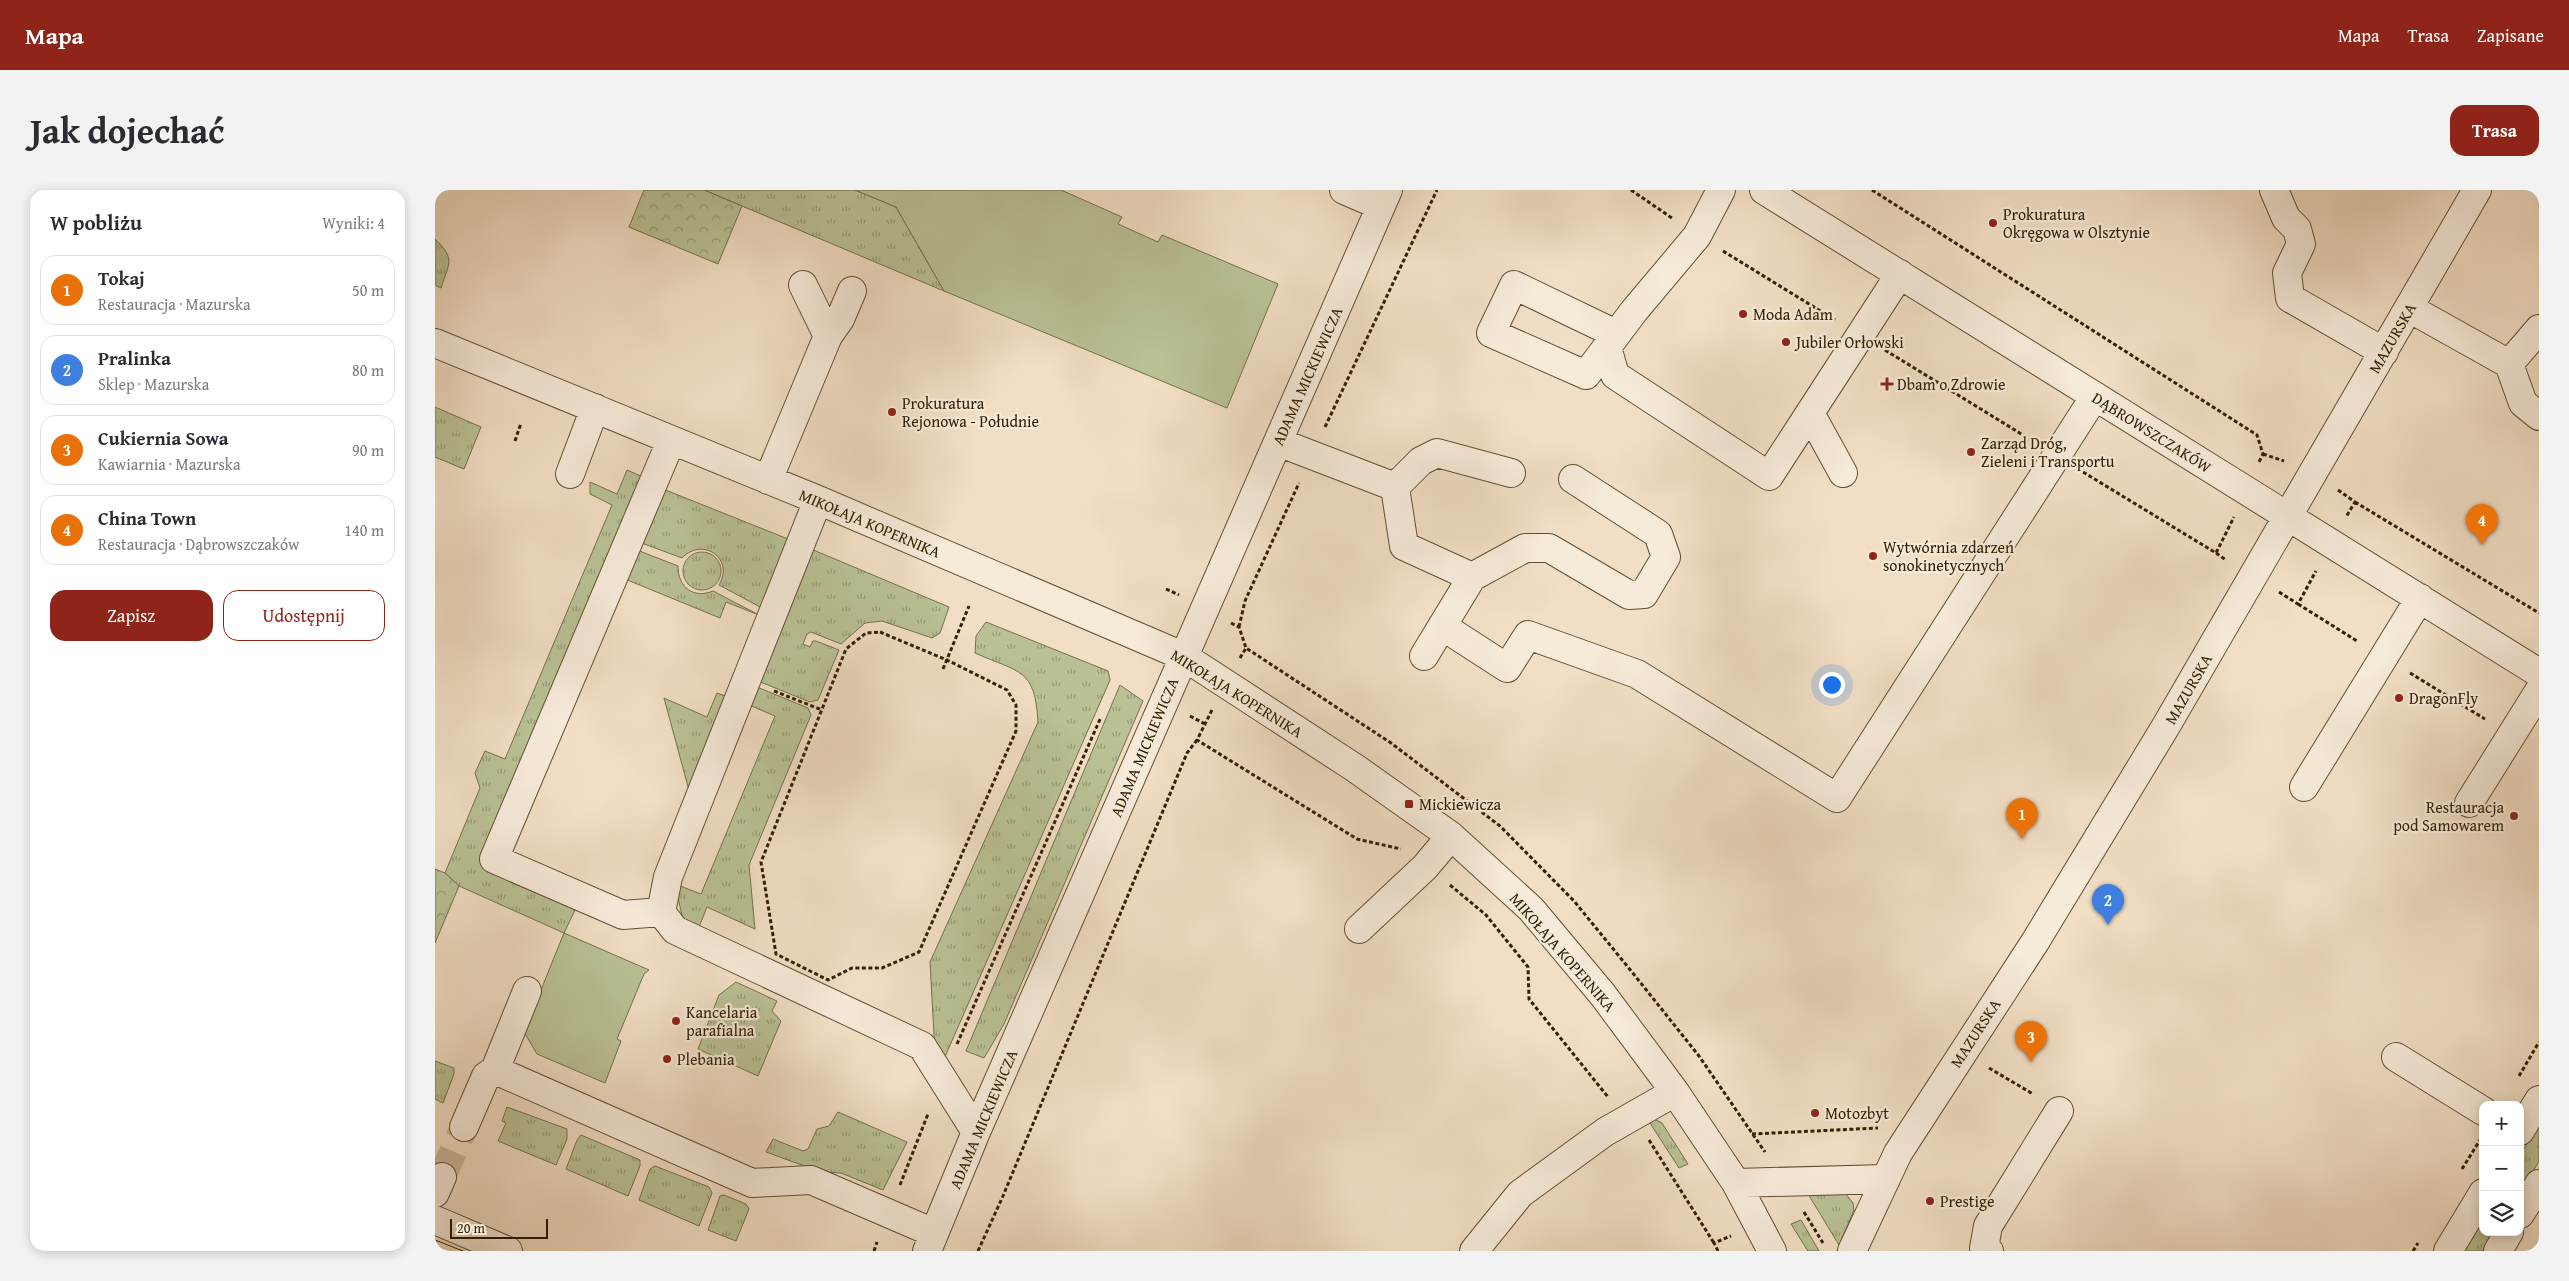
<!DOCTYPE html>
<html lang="pl">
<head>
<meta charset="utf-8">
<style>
  :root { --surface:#fff; --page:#f2f2f3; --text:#2b2b33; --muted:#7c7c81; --line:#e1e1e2; --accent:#8f2418 }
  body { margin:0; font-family:"Gentium Book Plus",serif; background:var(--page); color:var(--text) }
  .controls { position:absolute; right:15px; bottom:15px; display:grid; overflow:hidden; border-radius:10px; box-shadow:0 2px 12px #0003 }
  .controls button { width:45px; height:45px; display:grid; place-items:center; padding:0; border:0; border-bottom:1px solid var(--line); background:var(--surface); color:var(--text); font:25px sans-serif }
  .scale { position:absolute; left:15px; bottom:12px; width:98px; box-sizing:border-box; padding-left:5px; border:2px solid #342001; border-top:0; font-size:14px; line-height:18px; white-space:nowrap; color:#342001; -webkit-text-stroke:4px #f6ead9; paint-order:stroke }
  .you { position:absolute; left:1396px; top:494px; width:18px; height:18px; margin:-12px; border:4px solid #fff; border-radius:50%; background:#1a73e8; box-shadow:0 0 0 8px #1a73e833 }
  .badge { display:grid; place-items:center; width:32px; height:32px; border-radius:50%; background:var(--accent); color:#fff; font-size:16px; font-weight:700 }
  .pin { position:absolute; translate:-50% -41px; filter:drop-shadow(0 1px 2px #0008) }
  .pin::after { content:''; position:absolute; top:26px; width:18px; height:15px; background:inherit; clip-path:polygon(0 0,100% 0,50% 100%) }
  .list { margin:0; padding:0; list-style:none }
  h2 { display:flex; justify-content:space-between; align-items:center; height:65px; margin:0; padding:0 20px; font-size:21px }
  h2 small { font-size:16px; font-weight:400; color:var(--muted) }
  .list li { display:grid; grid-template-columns:32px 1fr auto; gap:15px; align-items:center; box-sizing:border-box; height:70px; margin:0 10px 10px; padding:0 10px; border:1px solid var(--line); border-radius:15px }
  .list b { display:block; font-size:19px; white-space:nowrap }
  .list p { margin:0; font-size:16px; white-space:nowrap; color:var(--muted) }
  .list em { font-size:16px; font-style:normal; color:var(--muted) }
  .actions { display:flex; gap:10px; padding:15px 20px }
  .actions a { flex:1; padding:11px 0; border:1px solid var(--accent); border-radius:15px; text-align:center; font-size:18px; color:var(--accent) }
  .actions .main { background:var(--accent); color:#fff }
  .icon { flex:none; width:28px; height:28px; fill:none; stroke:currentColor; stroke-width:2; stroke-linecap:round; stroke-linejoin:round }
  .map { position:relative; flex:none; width:2104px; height:1061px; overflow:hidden; border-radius:15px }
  header { display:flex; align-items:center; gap:30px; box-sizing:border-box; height:70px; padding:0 25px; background:var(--accent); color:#fff }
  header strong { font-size:24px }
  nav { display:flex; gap:28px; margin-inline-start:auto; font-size:18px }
  .intro { display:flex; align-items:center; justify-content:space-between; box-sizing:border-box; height:120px; padding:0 30px }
  h1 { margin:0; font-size:35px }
  .button { padding:12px 22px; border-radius:15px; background:var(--accent); color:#fff; font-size:18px; font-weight:700 }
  main { display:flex; gap:30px; padding:0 30px }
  aside { flex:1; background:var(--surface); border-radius:15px; box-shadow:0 2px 12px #0003 }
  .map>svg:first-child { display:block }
</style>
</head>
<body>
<header>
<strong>Mapa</strong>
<nav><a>Mapa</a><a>Trasa</a><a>Zapisane</a></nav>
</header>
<div class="intro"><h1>Jak dojechać</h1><a class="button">Trasa</a></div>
<main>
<aside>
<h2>W pobliżu<small>Wyniki: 4</small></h2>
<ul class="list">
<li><span class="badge" style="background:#e8710a">1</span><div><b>Tokaj</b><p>Restauracja · Mazurska</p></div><em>50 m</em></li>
<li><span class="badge" style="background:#3f7fe0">2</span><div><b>Pralinka</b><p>Sklep · Mazurska</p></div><em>80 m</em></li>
<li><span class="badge" style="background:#e8710a">3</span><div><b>Cukiernia Sowa</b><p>Kawiarnia · Mazurska</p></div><em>90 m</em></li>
<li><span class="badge" style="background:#e8710a">4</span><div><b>China Town</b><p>Restauracja · Dąbrowszczaków</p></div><em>140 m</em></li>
</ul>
<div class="actions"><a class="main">Zapisz</a><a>Udostępnij</a></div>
</aside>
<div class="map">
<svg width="2104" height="1061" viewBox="0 0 2104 1061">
  <defs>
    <pattern id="grass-tufts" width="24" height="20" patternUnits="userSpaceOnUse" patternTransform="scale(1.25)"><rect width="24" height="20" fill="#b9c195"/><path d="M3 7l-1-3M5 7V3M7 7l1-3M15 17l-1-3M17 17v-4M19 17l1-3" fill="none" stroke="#979c77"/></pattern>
    <pattern id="park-crowns" width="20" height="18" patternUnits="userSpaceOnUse" patternTransform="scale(1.25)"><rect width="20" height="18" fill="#b9c195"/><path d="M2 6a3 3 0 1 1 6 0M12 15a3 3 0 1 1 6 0" fill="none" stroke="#979c77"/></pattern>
  </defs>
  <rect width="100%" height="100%" fill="#f1dec4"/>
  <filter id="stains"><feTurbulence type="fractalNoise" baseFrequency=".004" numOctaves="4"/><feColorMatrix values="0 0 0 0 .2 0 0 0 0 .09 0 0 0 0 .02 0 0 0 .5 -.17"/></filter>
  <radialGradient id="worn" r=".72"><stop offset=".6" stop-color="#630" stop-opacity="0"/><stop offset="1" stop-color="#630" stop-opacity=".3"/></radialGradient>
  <path fill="url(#grass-tufts)" stroke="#76704b" d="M269,0H420L461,17L509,101Z
    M0,49C21,69 14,73 6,98L0,95Z
    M0,217L46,237L29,279L0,267Z
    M192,280L208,287L46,667L142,716L129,743L24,696L10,683L45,598L40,583L50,561L70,569L177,315L155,304V292L182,304Z
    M228,299L358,351L327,418L284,395C300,369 268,346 247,368L204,352Z
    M376,359L514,417L505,443L497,448L447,431L430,433L406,454L376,442L372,444L368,454L375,457L378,451H381L404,460L383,510L375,512L323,491Z
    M202,360L243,376C243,398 259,409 278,401L324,425L291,412L285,428L190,389Z
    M248 381a19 19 0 1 1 38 0a19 19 0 1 1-38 0Z
    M551,432L673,481L675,490L509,869L500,863L495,772L603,532C600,478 585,483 540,463L541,446Z
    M300,481L308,485L255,604L229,508L272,527L282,503L290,506Z
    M685,495L708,511L569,834L549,868L531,861Z
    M322,497L373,518L376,525L314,675L320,739L272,717L264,737L248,730L240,694L266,704L340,526L314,515Z
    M301,792L342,811L337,821L346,831L323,886L263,859L284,805Z
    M0,871L19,878V884L8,913L0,909Z
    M72,917L132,939V949L121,975L63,951L71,933L67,931Z
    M403,922L472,952L448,1000L406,983L386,982L331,962L338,949L368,961L373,959L382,939L394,936Z
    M1219,929L1227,933L1253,974L1244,978L1213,930Z
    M2104,934V971L2085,1003V965Z
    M146,945L205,970V976L193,1006L131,979L142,950Z
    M220,976L274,997L277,1003L264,1036L204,1010L215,979Z
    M1410,1003L1418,1013L1419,1020L1404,1055L1373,1004Z
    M289,1005L311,1014L314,1019L301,1051L273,1040L285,1006Z
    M2048,1027V1042H2062L2051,1061H2027Z
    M1366,1030L1384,1061H1373L1356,1034Z"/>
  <path fill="url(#park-crowns)" stroke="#76704b" d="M209,0H269L307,16L283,74L194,37Z
    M0,679L10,683L24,696L0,753Z"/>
  <path fill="#b9c195" stroke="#76704b" d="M420,0H626L687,27L683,34L723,52L727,45L843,94L792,218L509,101L461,17Z
    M129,743L214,780L209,784L182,849L186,851L170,893L102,864L89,842Z"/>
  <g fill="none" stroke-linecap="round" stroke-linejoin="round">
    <path stroke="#cbb89d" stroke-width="28" stroke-dasharray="28 14" stroke-linecap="butt" d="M7,987L29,937"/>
    <defs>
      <path id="minor" d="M909,0L946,16
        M1329,0L2104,483
        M1839,0L1851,28L1862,39L1866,54L1852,83L1855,108L1949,162
        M1974,118L2074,174L2088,213L2104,226
        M1181,144L1079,95L1056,143L1151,185L1199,121L1262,46L1286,0
        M393,146L405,129L417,101
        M0,153L383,310L748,466L920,578L1016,646L1096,719L1168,805L1240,902L1301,993L1337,1061
        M1172,157L1180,185L1334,286L1465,84
        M2074,174L2104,139
        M1375,223L1408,283
        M843,252L960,297
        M135,284L160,218
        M333,290L393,146L368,95
        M960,297L969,356L1037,387L989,466
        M960,297L986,271L1002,263L1076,283
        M383,310L233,687L226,722L240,740L487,856L541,942
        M1037,387L1090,358H1114L1194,405L1209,404L1231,367L1223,344L1138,289
        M1007,436L1072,478L1093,445L1202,484L1402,608L1660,206
        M1869,597L1985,408
        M2034,613L2104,501
        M226,722L188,725L59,669L236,251
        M924,739L990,677L1016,646
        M1961,867L2048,921
        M60,880L92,801
        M29,937L51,886L60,880L317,993L376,990L499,1043
        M2085,941L2104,910
        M1301,993L1451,989
        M0,1003L7,987
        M2085,1024L2104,994
        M0,1030L73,1061
        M492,1061L541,942L953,0
        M1039,1061L1085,1004L1170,942L1240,902
        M1417,1061L1463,963L1600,752L1731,536L2042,0
        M1554,1061L1549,1058L1553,1036L1624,921
        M2013,1061L2048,1003
        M2063,1061L2074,1042"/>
    </defs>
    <use href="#minor" stroke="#635032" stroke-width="30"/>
    <path stroke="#342001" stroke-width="3" stroke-dasharray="4 2.5" stroke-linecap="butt" d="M1196,0L1237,28
      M1437,0L1822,245L1828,264L1823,274
      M1288,61L1400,130
      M1450,160L1596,250
      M890,237L1002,0
      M80,251L86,233
      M1828,264L1849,271
      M1648,282L1781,363L1799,327
      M1903,300L1920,312L1911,327
      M1920,312L2104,423
      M1781,363L1791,370
      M731,399L744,405
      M1844,402L1863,414L1881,381
      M1863,414L1922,451
      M796,433L804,437L811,458
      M804,437L810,411L864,293
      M445,442L512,470L572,500L581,515V541L484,762L447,778H417L393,790L341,764L326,672L411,459L431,443Z
      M805,468L811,458L956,553L1065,636L1139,711L1197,782L1264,866L1330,962
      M508,479L534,416
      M1975,483L2050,529
      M339,501L387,520
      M777,520L762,550L922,649L966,659
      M755,526L770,534
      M1015,695L1051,725L1093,777L1094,809L1173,907
      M522,854L666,527
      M1554,878L1598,904
      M2084,886L2104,852
      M1317,944L1443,938
      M1214,950L1279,1053
      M2027,979L2045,950
      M465,995L493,924
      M1369,1022L1388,1053
      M439,1061L442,1052
      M543,1061L568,1006L752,563L762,550
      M1283,1061L1279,1053L1296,1046
      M1978,1061L1983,1053"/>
    <use href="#minor" stroke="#f6ead9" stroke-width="28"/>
    <path stroke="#342001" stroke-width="1" d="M0,1050L28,1061"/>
  </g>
  <g fill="#8f2418" stroke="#f6ead9" stroke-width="2">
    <circle cx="1558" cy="33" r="5"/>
    <circle cx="1308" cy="124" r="5"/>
    <circle cx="1351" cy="152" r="5"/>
    <path d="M1449.5 186.5h5v5h5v5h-5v5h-5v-5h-5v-5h5z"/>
    <circle cx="457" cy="222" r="5"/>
    <circle cx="1536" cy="262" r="5"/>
    <circle cx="1438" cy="366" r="5"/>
    <circle cx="1964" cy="508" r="5"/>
    <rect x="969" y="609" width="10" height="10" rx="2.5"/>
    <circle cx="2079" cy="626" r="5"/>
    <circle cx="241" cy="831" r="5"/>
    <circle cx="232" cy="869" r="5"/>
    <circle cx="1380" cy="923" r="5"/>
    <circle cx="1495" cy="1011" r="5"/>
  </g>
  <g text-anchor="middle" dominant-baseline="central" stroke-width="4.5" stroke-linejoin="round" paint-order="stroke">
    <g font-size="16" fill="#342001" stroke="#f6ead9" text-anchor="start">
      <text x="1568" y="24">Prokuratura<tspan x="1568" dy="18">Okręgowa w Olsztynie</tspan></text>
      <text x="1318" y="124">Moda Adam</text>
      <text x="1361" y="152">Jubiler Orłowski</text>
      <text x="1462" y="194">Dbam o Zdrowie</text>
      <text x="467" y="213">Prokuratura<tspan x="467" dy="18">Rejonowa - Południe</tspan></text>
      <text x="1546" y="253">Zarząd Dróg,<tspan x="1546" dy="18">Zieleni i Transportu</tspan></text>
      <text x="1448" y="357">Wytwórnia zdarzeń<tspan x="1448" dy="18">sonokinetycznych</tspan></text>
      <text x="1974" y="508">DragonFly</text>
      <text x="984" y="614">Mickiewicza</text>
      <text x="2069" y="617" text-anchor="end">Restauracja<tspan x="2069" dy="18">pod Samowarem</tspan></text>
      <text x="251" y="822">Kancelaria<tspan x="251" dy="18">parafialna</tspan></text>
      <text x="242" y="869">Plebania</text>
      <text x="1390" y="923">Motozbyt</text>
      <text x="1505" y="1011">Prestige</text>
    </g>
    <g font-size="16" fill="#342001" stroke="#f6ead9">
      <text transform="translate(1957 148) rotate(-60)">MAZURSKA</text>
      <text transform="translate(872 186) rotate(-66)">ADAMA MICKIEWICZA</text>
      <text transform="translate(1717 242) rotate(32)">DĄBROWSZCZAKÓW</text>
      <text transform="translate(435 333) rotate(23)">MIKOŁAJA KOPERNIKA</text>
      <text transform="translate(1753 499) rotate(-60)">MAZURSKA</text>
      <text transform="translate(802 503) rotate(32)">MIKOŁAJA KOPERNIKA</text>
      <text transform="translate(709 557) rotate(-67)">ADAMA MICKIEWICZA</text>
      <text transform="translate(1128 762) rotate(49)">MIKOŁAJA KOPERNIKA</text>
      <text transform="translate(1540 843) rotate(-57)">MAZURSKA</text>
      <text transform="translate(548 929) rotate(-67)">ADAMA MICKIEWICZA</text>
    </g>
  </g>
  <rect width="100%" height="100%" filter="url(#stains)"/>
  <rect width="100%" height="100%" fill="url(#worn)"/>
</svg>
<div class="controls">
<button>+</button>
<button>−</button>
<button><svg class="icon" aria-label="layers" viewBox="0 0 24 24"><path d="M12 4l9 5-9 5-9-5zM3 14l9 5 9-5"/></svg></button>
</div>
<div class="scale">20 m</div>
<div class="you"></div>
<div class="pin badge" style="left:1587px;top:649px;background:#e8710a">1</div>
<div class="pin badge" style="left:1673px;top:735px;background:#3f7fe0">2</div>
<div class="pin badge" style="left:1596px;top:872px;background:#e8710a">3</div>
<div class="pin badge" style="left:2047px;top:355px;background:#e8710a">4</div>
</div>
</main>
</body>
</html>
